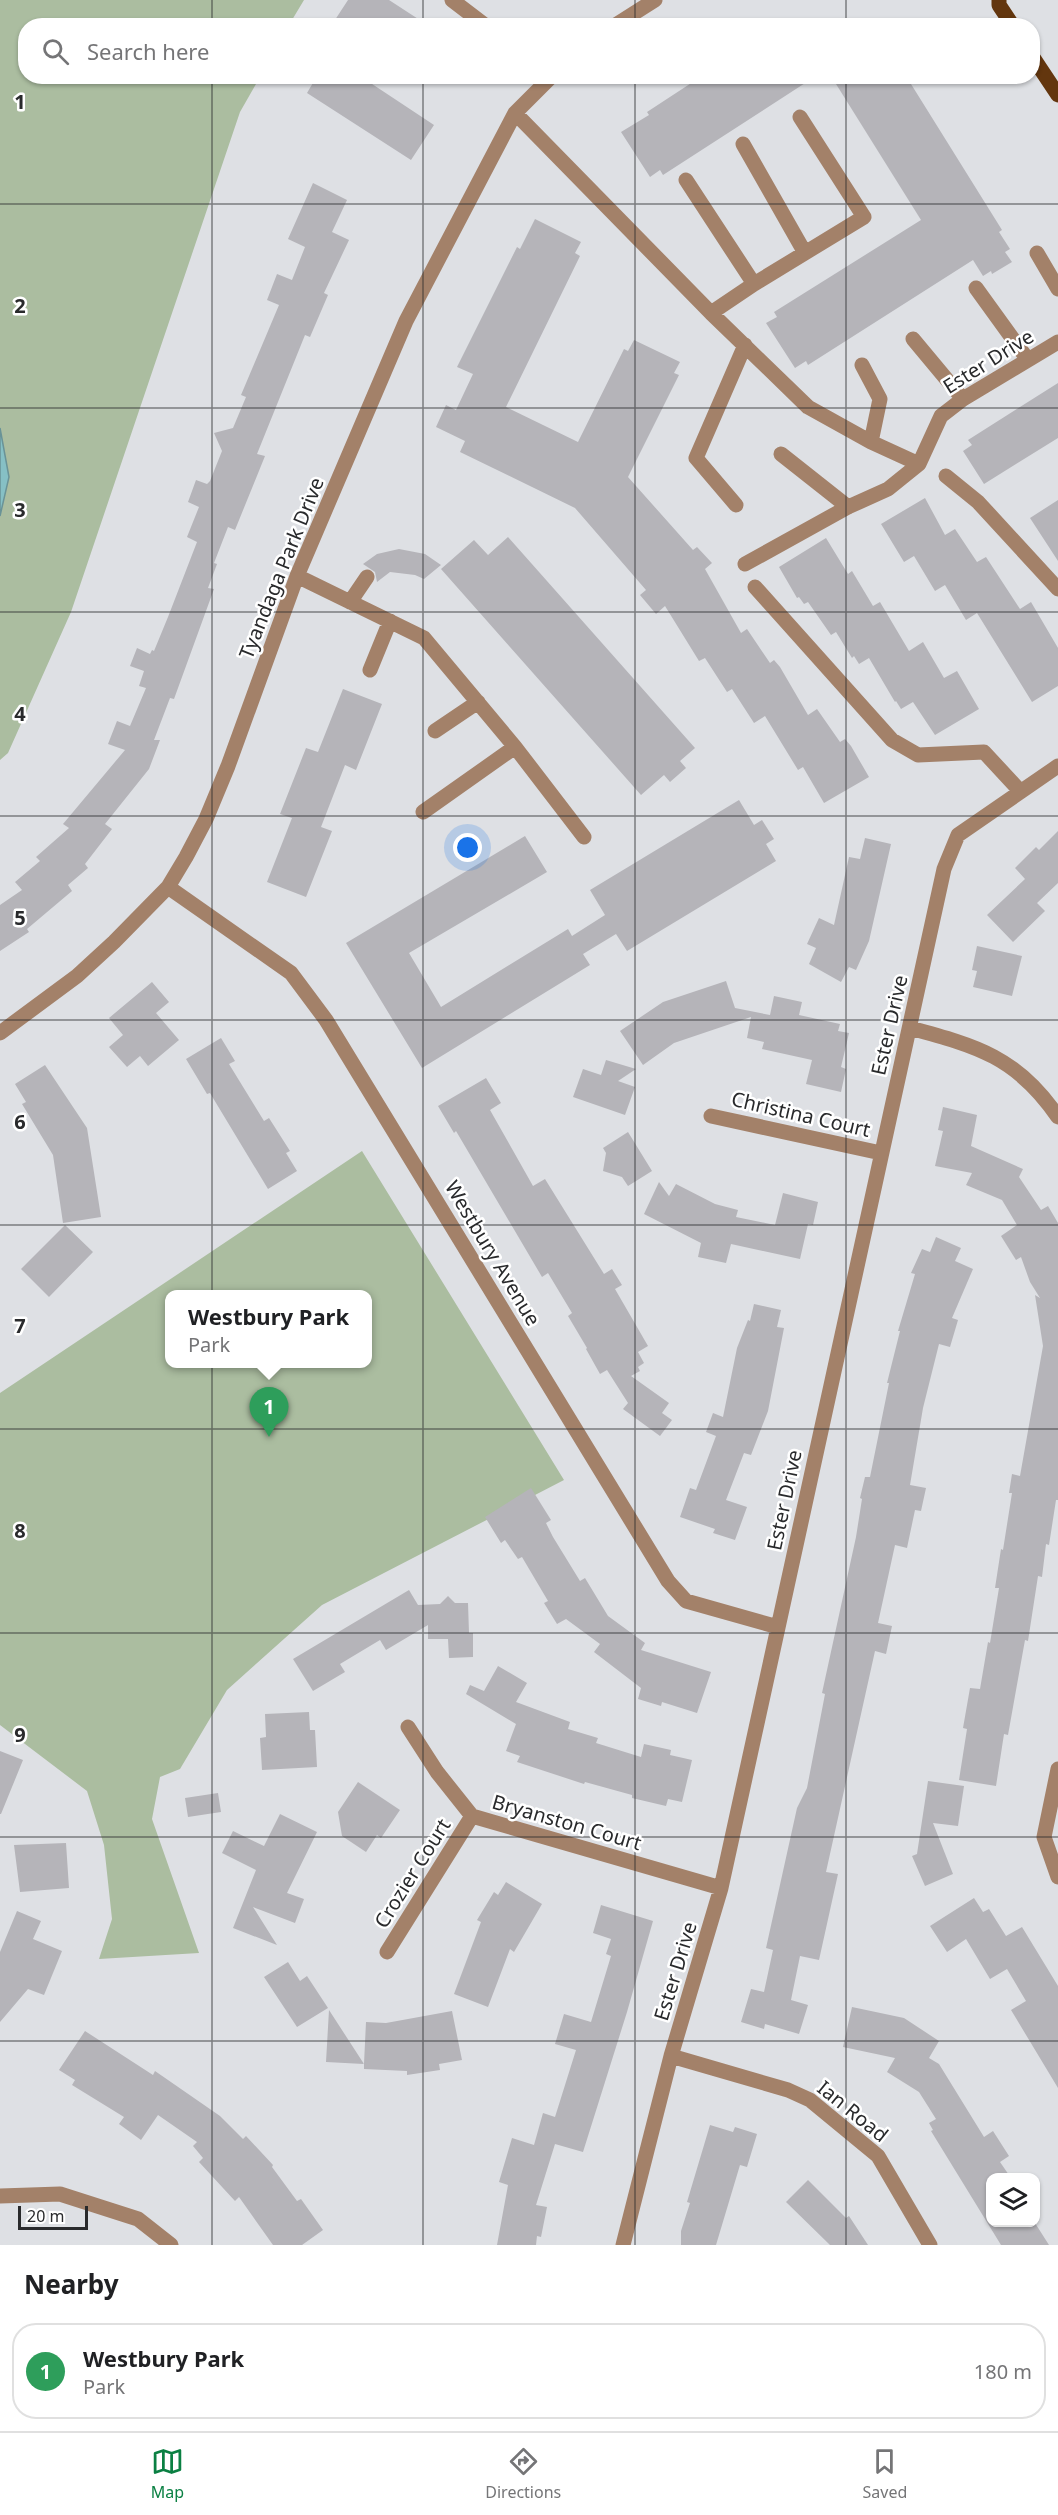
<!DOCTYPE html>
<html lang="en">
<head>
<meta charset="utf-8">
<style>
  :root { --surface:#fff; --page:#f2f2f2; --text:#202124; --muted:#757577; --line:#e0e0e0; --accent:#0b8043 }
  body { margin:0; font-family:"Noto Sans",sans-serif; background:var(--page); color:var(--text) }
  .controls { position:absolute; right:18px; bottom:18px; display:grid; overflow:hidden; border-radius:12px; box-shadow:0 2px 4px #0004 }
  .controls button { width:54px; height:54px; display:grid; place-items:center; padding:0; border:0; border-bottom:2px solid var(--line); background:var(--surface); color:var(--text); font:30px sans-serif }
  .scale { position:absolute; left:18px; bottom:15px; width:70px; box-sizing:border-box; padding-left:6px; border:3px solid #292a2c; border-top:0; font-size:16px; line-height:21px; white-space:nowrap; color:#292a2c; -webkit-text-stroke:4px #fff; paint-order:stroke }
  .you { position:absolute; left:468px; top:848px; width:21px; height:21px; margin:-15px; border:4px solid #fff; border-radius:50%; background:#1a73e8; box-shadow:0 0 0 9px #1a73e833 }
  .badge { display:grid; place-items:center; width:39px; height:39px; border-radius:50%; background:var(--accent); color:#fff; font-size:20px; font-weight:700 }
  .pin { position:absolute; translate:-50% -50px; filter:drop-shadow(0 2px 3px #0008) }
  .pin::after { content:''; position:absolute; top:32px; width:21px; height:18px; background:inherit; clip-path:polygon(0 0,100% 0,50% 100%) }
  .popup { position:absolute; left:165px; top:1290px; width:207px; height:78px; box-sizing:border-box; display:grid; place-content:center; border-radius:12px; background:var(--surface); filter:drop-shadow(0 2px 4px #0005); font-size:20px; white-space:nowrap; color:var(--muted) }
  .popup b { font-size:22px; color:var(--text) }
  .popup::after { content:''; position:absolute; left:50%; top:100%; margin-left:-12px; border:12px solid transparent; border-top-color:var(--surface) }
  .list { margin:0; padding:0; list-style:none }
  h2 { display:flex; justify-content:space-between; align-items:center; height:78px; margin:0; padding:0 24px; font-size:26px }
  h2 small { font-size:20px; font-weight:400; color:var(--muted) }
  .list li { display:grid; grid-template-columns:39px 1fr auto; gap:18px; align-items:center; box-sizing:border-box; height:96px; margin:0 12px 12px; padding:0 12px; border:2px solid var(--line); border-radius:24px }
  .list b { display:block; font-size:22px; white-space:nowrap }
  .list p { margin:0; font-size:20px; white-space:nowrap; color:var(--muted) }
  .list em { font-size:20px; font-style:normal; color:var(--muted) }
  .icon { flex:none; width:33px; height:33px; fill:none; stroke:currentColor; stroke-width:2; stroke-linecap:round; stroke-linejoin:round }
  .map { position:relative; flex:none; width:1058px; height:2245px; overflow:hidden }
  .search { position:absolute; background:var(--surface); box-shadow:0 2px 4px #0004; left:18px; right:18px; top:18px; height:66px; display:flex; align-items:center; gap:15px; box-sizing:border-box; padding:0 21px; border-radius:24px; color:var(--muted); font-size:22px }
  .sheet { height:186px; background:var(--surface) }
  nav { display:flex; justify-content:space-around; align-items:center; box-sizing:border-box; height:84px; border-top:2px solid var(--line); background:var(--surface); font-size:16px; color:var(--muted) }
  nav a { display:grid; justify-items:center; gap:3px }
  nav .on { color:var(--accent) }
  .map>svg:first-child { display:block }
</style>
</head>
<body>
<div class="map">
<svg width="1058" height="2245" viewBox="0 0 1058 2245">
  <rect width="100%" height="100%" fill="#dee0e4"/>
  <path fill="#abbda0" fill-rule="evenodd" d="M0,0H304L289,25L26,26V76L260,77L240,112L71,612L8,753L0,760Z
    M362,1151L564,1480L322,1605L227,1690L180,1769L160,1777L152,1819L199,1953L99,1959L112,1919L104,1845L87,1791L0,1725V1393ZM170,1294H368V1364H170Z"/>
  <path fill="#86c0c5" stroke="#6a9397" stroke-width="1.5" d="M0,428L9,477L0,516Z"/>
  <path fill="#b5b4b9" d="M348,0H389L429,26H331Z
    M317,76H360L434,125L411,160L307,93Z
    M702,76H816L663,175L660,170L650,177L621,132L649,115L647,112Z
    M831,76H906L1002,230L999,232L1010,249L1005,252L1012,262L992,274L991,271L983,276L973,260L808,365L806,361L795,368L766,323L777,317L774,312L921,220Z
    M313,183L347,200L332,232L349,240L324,293L328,295L310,337L305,335L257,454L265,456L235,530L228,527L214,563L217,564L208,588L214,589L174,699L170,698L154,740H160L149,769L105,824L112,829L85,864L88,868L68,885L72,891L27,929L29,932L0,951V905L22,890L15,882L40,861L36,857L69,828L63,824L125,750L108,744L117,721L130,726L146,688L139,686L144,671L130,666L137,648L150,654L152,650L154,651L168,617L197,542L187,537L199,507L188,502L196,480L207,484L210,481L222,451L214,433L233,428L246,397L241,395L279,305L267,300L277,274L292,280L305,247L288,239Z
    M535,219L581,242L575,253L580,256L506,407L578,442L624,349L628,351L634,340L680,362L674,373L679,375L628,477L693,550L697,547L712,563L705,569L741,633L747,629L770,663L774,660L780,667L808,715L817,709L840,742L845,739L851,746L869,777L824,803L803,767L798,770L765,716L754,723L732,689L727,692L705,658L699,661L665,606L656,614L640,595L646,590L575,508L460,452L465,441L436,427L446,405L456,410L473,374L457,367L517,247L520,249Z
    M1058,383V438L984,484L963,451L972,445L968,440Z
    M925,498L945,535L955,529L977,562L986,557L1020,609L1031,602L1058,648V686L1032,702L977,613L966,620L945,585L935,591L914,556L904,562L881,524Z
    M1058,500V561L1030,518Z
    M508,537L695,748L680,761L686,768L670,782L664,775L641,795L441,569L474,540L488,555Z
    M826,538L848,574L852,571L873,606L880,602L909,651L923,642L944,678L957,671L979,709L935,735L913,702L901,709L896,701L895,702L869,658L859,664L854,656L852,658L836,632L831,635L808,602L804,604L799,597L797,598L779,567Z
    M399,549L425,554L441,565L424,579L415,575L390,572L377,582L375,572L363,564L377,554Z
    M343,689L382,704L356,770L345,765L321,827L332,831L306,897L267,882L292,818L280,814L306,748L318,752Z
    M739,800L754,825L762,820L774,839L766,844L776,861L627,951L616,934L583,954L590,965L422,1068L346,943L525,836L547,872L409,953L441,1007L568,929L572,936L605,915L590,890Z
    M1058,831V883L1037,903L1045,911L1013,942L987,915L1025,879L1015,868L1036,847L1039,850Z
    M865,838L891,844L869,941L856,970L849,967L841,982L809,964L816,948L807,944L819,918L834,925L849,857L860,859Z
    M977,946L1022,956L1012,996L973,987L977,971L972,970Z
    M726,981L735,1008L770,1015L774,996L802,1002L799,1015L840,1024L838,1031L849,1033L841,1067L846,1069L841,1092L806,1084L812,1060L762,1049L764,1042L747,1038L751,1017L674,1043L643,1065L620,1031L663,1002Z
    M152,982L169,1002L156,1013L179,1040L148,1066L140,1056L127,1067L109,1047L123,1035L109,1018Z
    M221,1038L235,1061L229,1064L264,1121L269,1118L290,1151L286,1153L297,1171L268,1189L210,1093L207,1094L186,1059Z
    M606,1060L636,1069L618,1081L635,1087L625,1115L573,1097L583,1069L601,1075Z
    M45,1065L87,1128L101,1217L63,1223L53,1155L22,1104L26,1102L15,1084Z
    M486,1078L501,1103L490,1110L533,1186L545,1179L604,1274L612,1269L622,1285L615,1289L648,1346L638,1352L644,1363L638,1367L640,1371L631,1376L669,1403L662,1413L672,1420L660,1436L623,1409L628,1403L607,1370L600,1374L586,1349L587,1348L568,1316L572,1313L548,1273L542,1277L456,1131L454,1133L438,1106Z
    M943,1107L977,1115L971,1146L1023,1169L1019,1177L1041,1210L1048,1206L1058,1223V1500H1056L1049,1545L1046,1544L1042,1577L1038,1576L1028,1641L1025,1640L1008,1735L1004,1734L996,1786L959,1780L967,1729L963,1728L970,1688L980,1689L988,1642L990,1643L999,1588H995L1001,1549L1003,1550L1012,1493H1009L1012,1474L1020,1476L1043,1346L1035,1295L1040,1298L1030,1282L1021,1257L1016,1260L1001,1236L1017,1225L1002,1200L966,1185L972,1173L935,1166L943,1131L938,1130Z
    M628,1132L652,1171L628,1186L622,1177L603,1171L606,1153L603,1148Z
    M659,1182L669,1196L676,1184L715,1204L738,1210L736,1217L775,1225L783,1193L818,1202L813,1225L808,1224L800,1259L731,1244L726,1263L698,1257L701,1243L644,1214Z
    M65,1225L93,1252L49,1297L21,1269Z
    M936,1237L961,1248L955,1261L973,1269L952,1318L958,1320L950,1347L939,1344L923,1408L910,1485L926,1488L921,1511L915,1510L907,1548L895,1545L878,1623L892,1626L886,1654L875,1651L826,1872L838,1874L819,1960L800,1956L791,2000L808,2005L799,2034L765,2024L764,2029L741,2022L751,1989L764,1992L773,1950L766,1948L797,1808L807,1788L825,1694L822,1693L856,1537L862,1499L860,1498L865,1477H870L889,1383H887L900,1331H898L915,1274L911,1273L922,1249L930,1252Z
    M754,1304L781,1310L777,1327L784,1328L768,1411L751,1455L744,1453L726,1500L747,1507L735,1540L713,1533L715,1529L680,1517L690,1488L696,1490L716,1436L706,1432L713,1413L723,1417L737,1348L748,1320L750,1321Z
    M531,1488L551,1520L546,1523L553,1537L580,1581L585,1578L608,1616L645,1643L641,1650L711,1672L697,1713L662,1702L661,1706L638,1699L641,1688L594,1652L600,1644L566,1619L557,1624L544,1603L548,1601L522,1557L518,1559L505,1540L501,1543L485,1517Z
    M409,1590L418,1605L440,1604L448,1596L455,1603H468L469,1633H473V1657L449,1658L448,1639H428V1625L386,1650L380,1640L340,1664L345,1672L313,1691L293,1659Z
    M498,1666L527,1683L516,1702L570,1722L568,1729L598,1738L596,1743L641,1757L644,1744L671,1750L670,1755L692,1760L682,1802L668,1799L666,1806L632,1798V1795L585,1782L584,1784L517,1762L520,1756L506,1751L516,1724L466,1694L470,1685L484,1691Z
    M309,1712L310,1730H315L317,1767L262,1770L260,1738L266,1737L265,1714Z
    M0,1751L23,1760L1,1814H0Z
    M928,1781L964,1786L958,1826L933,1823L953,1874L925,1886L912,1856L917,1854Z
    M358,1782L400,1810L381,1838L377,1835L366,1852L342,1836L338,1812Z
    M218,1793L221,1812L188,1817L185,1798Z
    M280,1814L317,1832L287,1893L304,1899L295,1923L253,1907L277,1945L233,1928L256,1870L222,1853L233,1831L264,1846Z
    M66,1843L69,1888L20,1892L14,1845Z
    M506,1882L542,1904L514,1952L510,1949L488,2007L454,1994L481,1922L477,1920L494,1892L498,1895Z
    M974,1898L983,1912L989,1909L1006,1936L1022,1927L1058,1986V2088L1011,2010L1026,2001L1007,1969L990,1979L966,1939L947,1952L930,1926Z
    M601,1905L653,1921L627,2012L583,2152L555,2144L536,2205L547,2207L541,2237L537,2236L536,2245H497L508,2185L499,2182L512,2138L534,2145L543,2113L555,2117L576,2050L555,2044L564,2014L591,2022L611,1956L606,1954L611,1939L593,1933Z
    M17,1911L41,1921L33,1939L62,1951L44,1995L28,1989L0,2022V1952Z
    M288,1962L300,1981L307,1976L328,2008L297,2027L264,1977Z
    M852,2007L904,2018L939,2041L929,2058L939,2064L984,2137L993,2131L1009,2156L1000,2162L1011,2178H990V2223H1035L1049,2245H1001L931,2131L933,2130L929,2123L936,2119L919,2092L887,2072L895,2058L843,2047Z
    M329,2010L364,2064L366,2022L386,2023L452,2011L462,2060L439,2064L440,2070L407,2075V2071L364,2069V2064L326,2062Z
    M85,2031L153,2075L155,2071L220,2116L243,2139L246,2136L273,2165L272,2167L297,2201L301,2199L323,2230L302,2245H273L239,2197L235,2201L199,2162L203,2158L193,2146L197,2142L158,2115L141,2140L119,2124L124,2117L72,2085L75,2080L59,2070Z
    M710,2125L733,2132L735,2127L757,2134L747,2167L740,2165L716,2245H681V2231L690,2203L687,2202Z
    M808,2180L846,2218L849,2216L868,2245H830L786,2202Z"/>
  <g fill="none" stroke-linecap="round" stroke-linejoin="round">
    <path stroke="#a38169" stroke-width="15" d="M452,0L486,26
      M614,26L655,0
      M515,113L711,313L808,407L871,442L919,464
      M743,144L805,253
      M686,180L754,284L711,313
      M1037,253L1058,289
      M754,284L864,217L800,117
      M976,288L1028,360
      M913,339L963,399
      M862,365L880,399L871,442
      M781,454L848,507
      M946,476L978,502L1058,589
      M736,505L696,458L745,345
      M745,564L848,507L888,489L919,464L941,416L963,399L1058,342
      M297,576L424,638L515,747L584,837
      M755,587L892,740L918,755L984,752L1020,791
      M350,602L367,577
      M370,670L390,621
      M435,731L478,702
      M423,812L515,747
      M168,887L291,973L326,1020L668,1581L686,1601L778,1627
      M910,1028C977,1046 1017,1057 1058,1117
      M0,1033L77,976L114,942L168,887L186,857L206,819L228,766L297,576L406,321L515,113L552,76
      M711,1116L881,1153
      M408,1727L437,1772L472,1816L721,1888
      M1058,1769L1044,1837L1058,1877
      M387,1952L472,1816
      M671,2056L788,2090L810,2100L878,2156L930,2245
      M0,2196L60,2194L138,2219L171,2245
      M623,2245L671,2056L721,1888L944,869L958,835L1058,766"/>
    <path stroke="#63360e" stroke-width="15" d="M999,0V5L1013,26
      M1032,56L1058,95"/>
  </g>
  <path fill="none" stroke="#292a2c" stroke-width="1.5" stroke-opacity="0.55" d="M212,0V26M423,0V26M635,0V26M846,0V26M212,76V2245M423,76V2245M635,76V2245M846,76V2245M0,204H1058M0,408H1058M0,612H1058M0,816H1058M0,1020H1058M0,1225H1058M0,1429H1058M0,1633H1058M0,1837H1058M0,2041H1058"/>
  <g text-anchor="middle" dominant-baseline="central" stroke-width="5" stroke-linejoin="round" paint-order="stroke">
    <g font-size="20" fill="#292a2c" stroke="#fff">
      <text transform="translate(988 361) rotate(-32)">Ester Drive</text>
      <text transform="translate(281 568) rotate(-68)">Tyandaga Park Drive</text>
      <text transform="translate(889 1025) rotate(-77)">Ester Drive</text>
      <text transform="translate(801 1114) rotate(13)">Christina Court</text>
      <text transform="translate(493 1253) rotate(59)">Westbury Avenue</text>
      <text transform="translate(784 1500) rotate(-78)">Ester Drive</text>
      <text transform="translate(567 1822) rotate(16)">Bryanston Court</text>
      <text transform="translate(412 1873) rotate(-58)">Crozier Court</text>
      <text transform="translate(675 1971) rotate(-73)">Ester Drive</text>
      <text transform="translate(853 2111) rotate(39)">Ian Road</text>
    </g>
  </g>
  <g font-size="20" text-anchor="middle" font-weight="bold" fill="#292a2c" stroke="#fff" stroke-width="5" stroke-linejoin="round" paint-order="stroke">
    <text x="20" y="109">1</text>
    <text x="20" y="313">2</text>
    <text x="20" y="517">3</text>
    <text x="20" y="721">4</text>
    <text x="20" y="925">5</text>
    <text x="20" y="1129">6</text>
    <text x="20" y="1333">7</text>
    <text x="20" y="1538">8</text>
    <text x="20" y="1742">9</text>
  </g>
</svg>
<div class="controls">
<button><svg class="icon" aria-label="layers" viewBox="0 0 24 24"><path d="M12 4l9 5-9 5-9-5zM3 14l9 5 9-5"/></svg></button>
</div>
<div class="scale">20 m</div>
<div class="you"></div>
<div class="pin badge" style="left:269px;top:1437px;background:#2e9e5b">1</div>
<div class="popup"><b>Westbury Park</b>Park</div>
<div class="search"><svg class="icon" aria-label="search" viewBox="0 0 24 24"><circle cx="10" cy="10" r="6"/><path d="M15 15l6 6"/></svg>Search here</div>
</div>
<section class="sheet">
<h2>Nearby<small></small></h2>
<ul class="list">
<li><span class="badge" style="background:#2e9e5b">1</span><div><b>Westbury Park</b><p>Park</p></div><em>180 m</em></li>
</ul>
</section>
<nav>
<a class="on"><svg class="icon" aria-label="map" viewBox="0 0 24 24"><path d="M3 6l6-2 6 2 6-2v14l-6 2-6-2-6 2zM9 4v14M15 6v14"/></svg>Map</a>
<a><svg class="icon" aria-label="directions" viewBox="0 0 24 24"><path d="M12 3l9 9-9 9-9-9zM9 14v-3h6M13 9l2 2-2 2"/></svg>Directions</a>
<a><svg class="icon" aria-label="saved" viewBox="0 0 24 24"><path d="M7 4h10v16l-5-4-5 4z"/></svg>Saved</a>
</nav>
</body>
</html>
